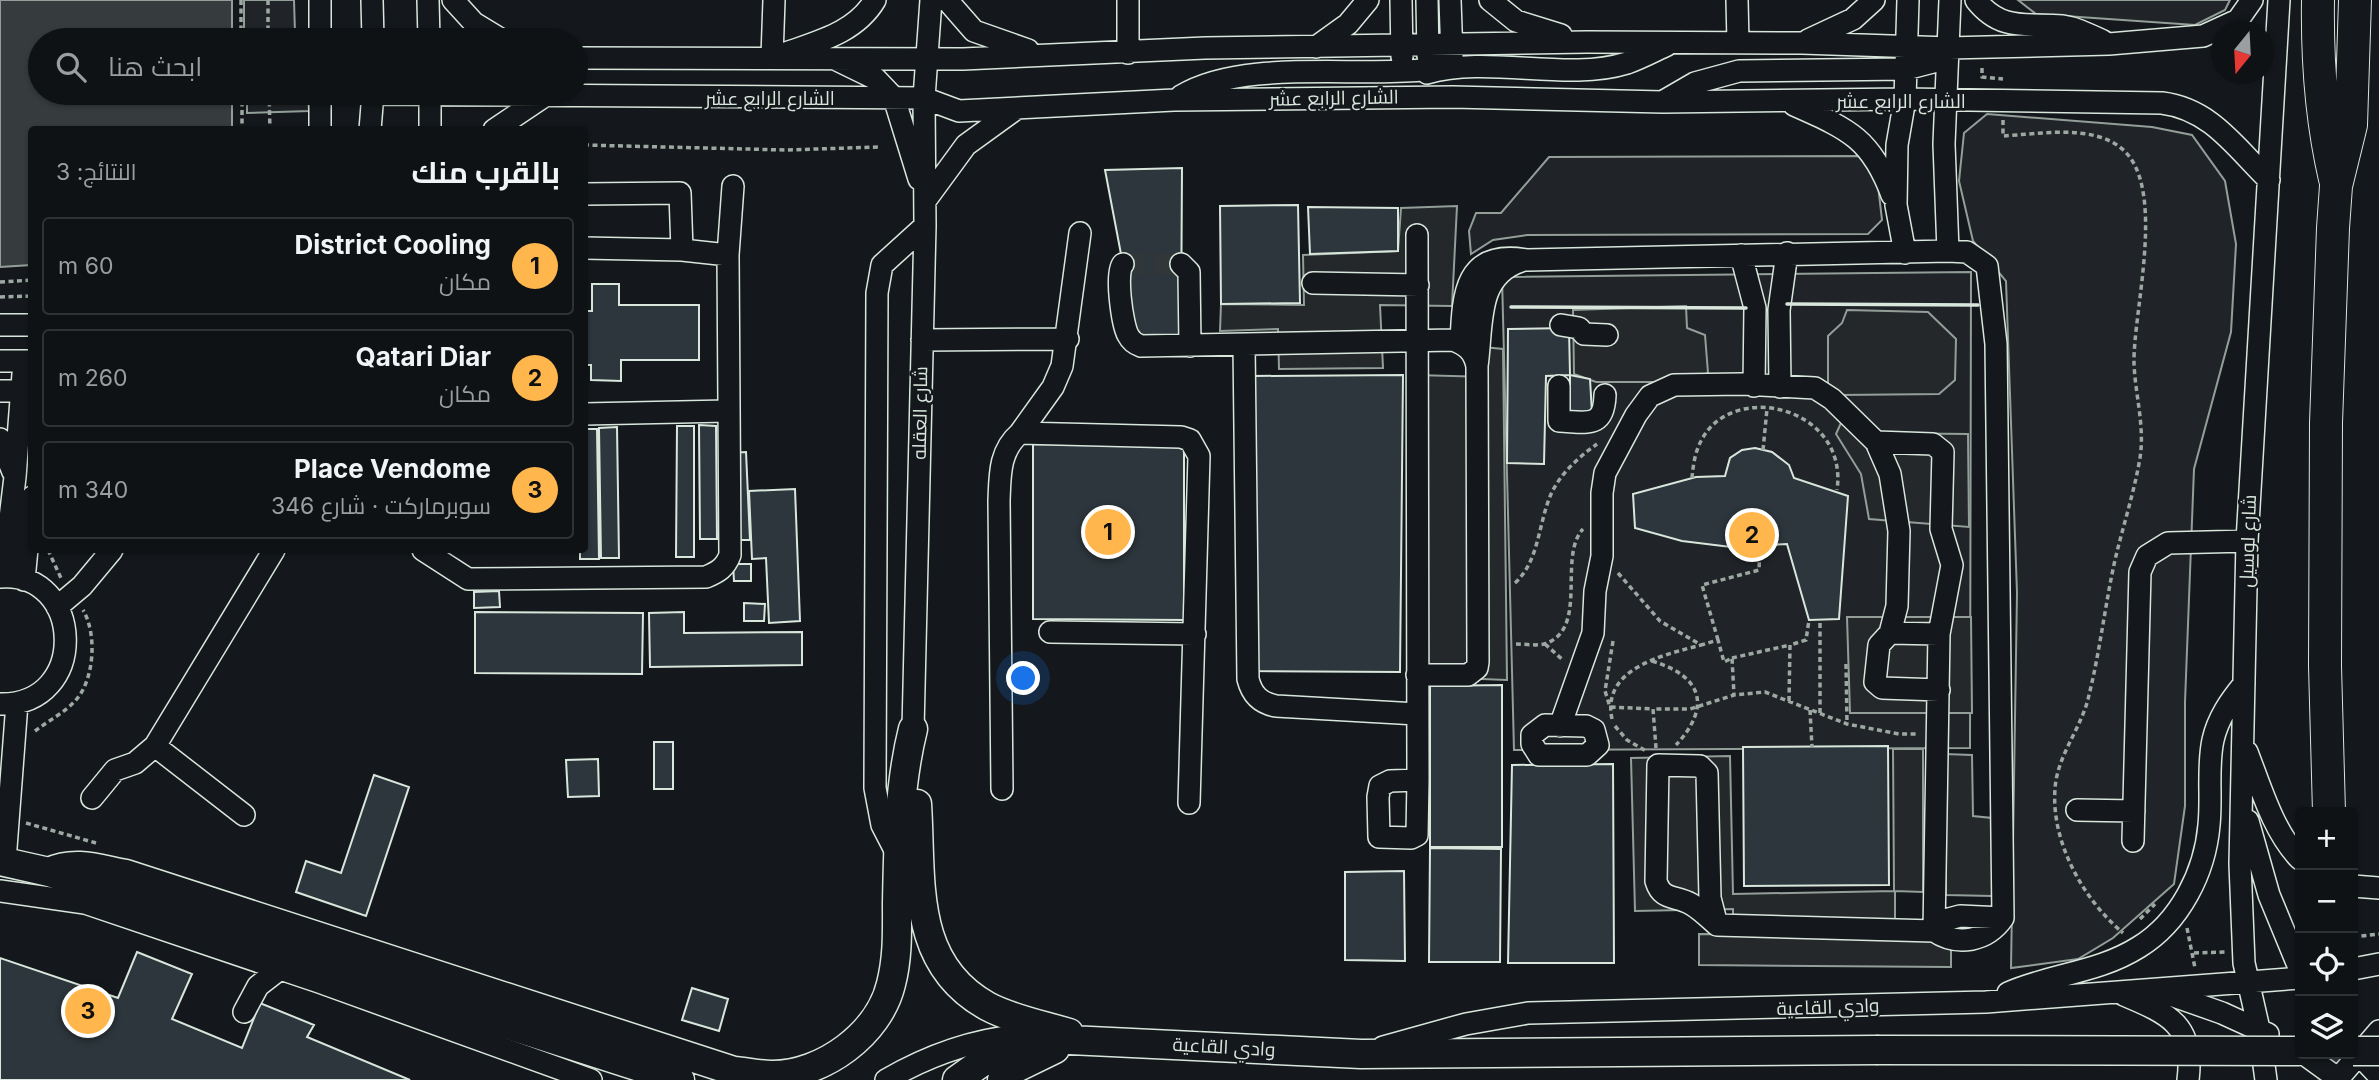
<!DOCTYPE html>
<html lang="ar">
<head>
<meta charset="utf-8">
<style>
  :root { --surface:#0f1215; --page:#1d2022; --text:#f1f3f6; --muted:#9b9ea0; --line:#2f3234; --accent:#ffb74d }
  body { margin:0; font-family:Inter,Cairo,sans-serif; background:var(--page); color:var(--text); direction:rtl }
  .controls { position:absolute; right:21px; bottom:21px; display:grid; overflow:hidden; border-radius:7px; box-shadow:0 2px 5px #0004 }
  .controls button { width:63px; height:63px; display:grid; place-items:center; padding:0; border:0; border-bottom:2px solid var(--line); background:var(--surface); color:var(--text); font:35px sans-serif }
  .compass { position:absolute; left:2211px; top:21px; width:63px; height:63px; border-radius:50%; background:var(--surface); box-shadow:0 2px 5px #0004; rotate:198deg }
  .you { position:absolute; left:1024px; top:679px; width:24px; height:24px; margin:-18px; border:5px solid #fff; border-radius:50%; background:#1a73e8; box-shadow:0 0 0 10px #1a73e833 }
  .badge { display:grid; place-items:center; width:46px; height:46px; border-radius:50%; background:var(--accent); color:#111; font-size:23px; font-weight:700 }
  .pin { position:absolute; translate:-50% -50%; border:4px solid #fff; box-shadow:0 2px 7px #0006 }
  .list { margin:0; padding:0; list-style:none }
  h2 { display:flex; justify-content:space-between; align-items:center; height:91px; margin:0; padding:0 28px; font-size:30px }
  h2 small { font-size:23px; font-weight:400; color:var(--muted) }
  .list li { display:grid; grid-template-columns:46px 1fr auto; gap:21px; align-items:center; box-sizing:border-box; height:98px; margin:0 14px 14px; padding:0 14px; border:2px solid var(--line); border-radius:7px }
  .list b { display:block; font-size:26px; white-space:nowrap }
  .list p { margin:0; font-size:23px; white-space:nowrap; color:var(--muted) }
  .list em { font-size:23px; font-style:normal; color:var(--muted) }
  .icon { flex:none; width:38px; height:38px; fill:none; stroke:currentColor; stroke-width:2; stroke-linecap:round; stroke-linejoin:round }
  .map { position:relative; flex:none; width:2379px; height:1080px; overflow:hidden; direction:ltr }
  .search { position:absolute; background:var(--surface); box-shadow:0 2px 5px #0004; left:28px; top:28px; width:560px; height:77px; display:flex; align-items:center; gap:18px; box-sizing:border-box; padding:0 24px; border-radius:38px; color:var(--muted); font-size:26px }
  .panel { position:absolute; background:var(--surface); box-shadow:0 2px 5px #0004; left:28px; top:126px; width:560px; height:427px; border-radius:7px; direction:rtl }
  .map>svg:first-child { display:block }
</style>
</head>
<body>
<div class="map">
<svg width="2379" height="1080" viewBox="0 0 2379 1080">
  <rect width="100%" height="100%" fill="#14181c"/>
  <path fill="#202428" stroke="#939e99" stroke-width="2" d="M244,0H294L295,33L244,32Z
    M2018,0H2230L2225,10L2195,25L2036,14Z
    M247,93H308L309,111L247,113Z
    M1987,114L2152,127L2192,135L2225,181L2236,244L2231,332L2194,469L2185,702V806L2174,884L2113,938L2078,959L2011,968L2017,593L2006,281L1973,241L1959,181L1964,133Z
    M1866,156L1877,177L1882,220L1868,234L1527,235L1493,240L1471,254L1469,231L1476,213H1501L1549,157Z
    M1971,272L1970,748L1514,750L1502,277Z"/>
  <path fill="#24282b" stroke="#939e99" stroke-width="2" d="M1457,206L1452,306L1380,305L1383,368L1279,369L1278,329L1220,331L1221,304L1304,305L1303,255L1398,251L1401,208Z
    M1686,306L1687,328L1705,335L1708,373L1685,382H1596L1574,374L1573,310Z
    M1847,310L1928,312L1956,339L1955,380L1939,394L1840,395L1828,385V336L1842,323Z
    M1483,347L1503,349L1507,680L1428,677L1416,375L1488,377Z
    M1846,412L1868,433L1968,434L1969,527L1869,519L1861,474L1836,434Z
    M1847,617H1971L1972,713H1850Z
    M1893,749H1923V892L1895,891V921L1733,919V909L1635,911L1631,758L1730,756L1733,894L1894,891Z
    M1944,754L1972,755L1973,816L1992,818V896L1946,895Z
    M1699,934L1951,935V967L1699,965Z"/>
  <path fill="#363b3e" stroke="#939e99" stroke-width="2" d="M0,0H232V40H40V93H232V129L32,130L31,265L0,267Z"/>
  <path fill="#2c363c" stroke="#d8e6dc" stroke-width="2" d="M1182,168L1181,337L1137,338L1105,170Z
    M1298,205L1300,303L1221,304L1220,206Z
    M1308,207L1398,208V251L1310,254Z
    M592,284H619V305H699V360H621V381L591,380V365H584V311H592Z
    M1569,328L1570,375L1546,376L1544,464L1507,463L1508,329Z
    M1403,375L1400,672L1251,671L1253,376Z
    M1570,375L1590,379L1592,413H1570Z
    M699,425L716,426L717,539H700Z
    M677,426H694V557H676Z
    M617,427L619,558H601L599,428Z
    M584,429H597L599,559H580V550H584Z
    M1033,444L1184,445V620L1033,619Z
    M1755,448L1772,452L1789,465L1794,478L1848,496L1839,619L1809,620L1787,544L1731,547L1682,541L1635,528L1633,494L1696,477L1725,476L1730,458L1742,450Z
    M746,452L750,540H733L729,453Z
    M795,489L800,621L769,623L766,558L752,559L749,491Z
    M733,564H751V581H734Z
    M499,591L500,607L474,608V592Z
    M744,603L765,604L764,621H744Z
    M475,612L643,613L642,674L475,673Z
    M684,612V633L802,632V665L650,667L649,613Z
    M1502,685V847H1430V686Z
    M654,742H673V789H654Z
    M1888,746L1889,885L1744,886L1743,747Z
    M598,759L599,796L568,797L566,760Z
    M1613,764L1614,963H1508L1512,765Z
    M374,775L409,787L366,916L296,892L306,861L341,873Z
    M1430,848L1501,849L1500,962H1429Z
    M1404,871L1405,961L1345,960V872Z
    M137,952L192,974L172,1019L242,1048L260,1003L314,1025L307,1037L410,1080H0V958L118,998Z
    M137,952L192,974L172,1019L242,1048L260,1003L314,1025L307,1037L410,1080H0V958L118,998Z
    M692,988L728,999L719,1031L682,1020Z"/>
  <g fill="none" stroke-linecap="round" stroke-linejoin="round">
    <path stroke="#313739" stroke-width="21" stroke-dasharray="21 10" stroke-linecap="butt" d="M1123,264H1181"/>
    <path stroke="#313739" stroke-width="32" stroke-dasharray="32 16" stroke-linecap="butt" d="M2333,1054V1080"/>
    <defs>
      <path id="minor" d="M320,0V40
        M372,0L373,40
        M428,0L429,40
        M453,0L474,23L502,40
        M947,0L974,31L1028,50
        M1401,0L1402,57
        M1427,0L1428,56
        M1450,0L1452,57
        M1490,0L1516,21L1561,35
        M1737,0L1738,42
        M1976,0C2001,32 2028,23 2062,26C2077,28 2090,35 2103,41
        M1808,40L1853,19L1874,0
        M1316,47L1348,24L1368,0
        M786,53C820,41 856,32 875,0
        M1128,53V0
        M772,57L774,0
        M576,58L963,59L1205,48L1587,42L1802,43L1949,48L2109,44L2203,36L2238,20L2252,0
        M837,60L876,79L894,98L919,179
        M1427,73C1489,55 1566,82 1627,63C1641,58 1654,51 1667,45
        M373,94L924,98L959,111L1174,100L1453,97L1663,102L1905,99L2162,103C2211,109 2236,148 2269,180
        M1181,96C1242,59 1350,77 1421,70L1446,56L1451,45
        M1664,101L1695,83L1739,71L1906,69L1933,62L1949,48
        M1794,105C1848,129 1871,138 1892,195
        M320,130V93
        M370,130L373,93
        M430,130V93
        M494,130L546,95
        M584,194L680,193L682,250
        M925,201L966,145L1013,111
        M1417,235L1418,780
        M584,248L682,250L728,255
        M1948,251L1944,144L1950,0
        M1905,253L1896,205L1897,145L1905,99L1908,0
        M1741,255L1755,308L1754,386
        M1123,264C1115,271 1122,324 1128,335C1131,341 1135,344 1141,346L1453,340C1467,345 1474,352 1477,366L1478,662L1477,668L1468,675H1417
        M1181,264L1189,272L1190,346
        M1313,283L1418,285
        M0,325H32
        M1561,325L1579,328L1584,334L1607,335
        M922,340L1068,339
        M1461,343C1463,295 1464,249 1527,260L1948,251L1967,252L1987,266L1996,344L2003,918C1987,941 1958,947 1934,931L1717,925C1709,918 1700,909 1691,904C1675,895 1662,901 1656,881L1658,765L1700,766L1707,773L1710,898L1717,925
        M1244,345L1248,679C1252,695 1260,703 1276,706L1417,714
        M0,361H32
        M1477,366C1483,326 1475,276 1521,261
        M1559,386V421C1587,422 1604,429 1605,395
        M1780,387L1779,310L1787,253
        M0,391H32
        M584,414L727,411
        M1020,433L1053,387L1062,366L1080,233
        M0,439L13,472
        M1876,442L1933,444L1943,452L1941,529L1952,565L1939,634L1934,931
        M423,550L468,579L706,577C718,572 725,568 730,555L728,255L733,186
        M3,576L15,477L24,361
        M0,577C84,570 90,706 0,704
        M24,580L32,497
        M57,607L82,586L112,550
        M1050,632L1195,634
        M1890,633L1939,634
        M1545,725L1586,726L1594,730L1598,745L1587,755H1539L1532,744V735Z
        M1560,726L1593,633L1595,591L1602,556V493L1605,473L1636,415L1650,396L1674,385L1742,384L1815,388L1832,399L1876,442L1890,474L1899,531L1897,606L1890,633L1879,645L1875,682L1882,688L1939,690
        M913,729L925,226L924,98L931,0
        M155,746L244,815
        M2247,752C2261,788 2273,831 2300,859
        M1418,780L1417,835L1411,838L1379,837L1378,797L1380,786L1390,781Z
        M1002,789L999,501C1000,475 999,451 1020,433L1181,437L1190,440L1199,456L1189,803
        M92,798L115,770L135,763L155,746L274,550
        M2077,810L2134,811
        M2248,821L2269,895L2300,970
        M2133,841L2140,572L2147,556L2168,543L2247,541
        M898,856L882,825L875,788L877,293L882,265L925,226
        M5,861L17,703
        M2353,886L2379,888
        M0,891L85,903L319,982L591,1080
        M1934,923L1960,916L2003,918
        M2353,969L2379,964
        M2008,993C2051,974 2098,973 2139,947C2180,922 2205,872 2209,825C2212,797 2207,767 2213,740C2218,718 2230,701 2244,684
        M2168,994L2222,1013L2268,1034
        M2124,995C2169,1014 2195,1025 2188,1080
        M244,1012L258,986L280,969
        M1383,1047L1466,1024L1528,1013L1986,1002L2300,978
        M2353,1048L2379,1076
        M2304,1054L2340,1080
        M886,1080C929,1055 974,1039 1023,1035
        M2266,1080L2259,1029L2244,963L2240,864L2247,541L2279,0
        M2337,1080L2379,1031"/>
      <path id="major" d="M917,804C922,881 910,963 987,1006C1011,1019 1043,1025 1069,1033
        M0,861L49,872L353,975L680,1080
        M49,872C75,860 99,869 126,874L734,1071C747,1072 759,1075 772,1075C823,1075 879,1034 891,984C898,957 897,931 897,904C898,846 899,785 913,729
        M957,1080L995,1053L1049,1039L1361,1054L1876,1050
        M1002,1080L1014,1069L1055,1049"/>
      <path id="highway" d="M2318,0C2317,62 2321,119 2335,179
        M2329,812L2325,666L2326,423L2333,228L2336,186L2351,125L2355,0"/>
    </defs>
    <use href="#minor" stroke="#d8e6dc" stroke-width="24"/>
    <use href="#major" stroke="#d8e6dc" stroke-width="31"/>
    <use href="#highway" stroke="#d8e6dc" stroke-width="34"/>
    <path stroke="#9da8a2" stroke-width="3.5" stroke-dasharray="5 3.5" stroke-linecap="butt" d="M241,0V38
      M268,0V40
      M338,36H355
      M241,38L302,37
      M1982,68V77L2003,79
      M242,93V130
      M269,93L270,130
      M2003,120V136C2038,134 2092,124 2121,148C2168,185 2133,311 2134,363C2135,394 2145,426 2140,458C2134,493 2123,526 2115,560C2105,605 2100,651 2089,695C2082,728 2057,755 2055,789C2051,842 2083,899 2123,933
      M584,145L786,150L879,147
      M0,282L32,280
      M0,297L32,296
      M1763,450L1767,409
      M1692,478C1693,466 1695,452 1701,441C1732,379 1849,407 1837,490
      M48,550L61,578
      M1618,573L1660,621L1701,645L1718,640L1724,662L1732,658L1734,695
      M1515,583C1540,560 1538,522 1552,492C1562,472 1579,457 1597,444
      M1718,640L1702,585L1759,570L1760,546
      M1613,641L1605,691L1610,707L1653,709
      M1516,644C1525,644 1536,646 1544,644C1590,630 1557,557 1583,529
      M1545,644L1564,661
      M1732,658L1790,645
      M1652,661C1702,676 1712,706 1676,745
      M1846,664L1847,724
      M1789,701L1790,645L1806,640L1809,620
      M1810,710L1812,747
      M1820,713V620
      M1612,719C1601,668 1664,655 1701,645
      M1615,726L1627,740L1646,751
      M35,731C48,721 64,713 75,701C95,680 97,633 83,610
      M1656,748L1653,709H1690L1734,695L1765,692L1847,724L1899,734H1919
      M26,823L96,843
      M2140,919L2155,904
      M2187,928L2195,968
      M2353,937L2379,934
      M2194,953L2225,952"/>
    <use href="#minor" stroke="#14181c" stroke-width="21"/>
    <use href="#major" stroke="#14181c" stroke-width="28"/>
    <use href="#highway" stroke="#14181c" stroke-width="32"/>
    <defs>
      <path id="major-bridge" d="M1876,1050L2300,1051
        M2353,1051H2379"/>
    </defs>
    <use href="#major-bridge" stroke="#d8e6dc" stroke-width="31" stroke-linecap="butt"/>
    <use href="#major-bridge" stroke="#14181c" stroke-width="28"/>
    <path stroke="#d8e6dc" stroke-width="3.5" d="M1787,304L1978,305
      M1511,307L1746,308"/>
  </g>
  <g text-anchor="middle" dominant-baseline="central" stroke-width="5" stroke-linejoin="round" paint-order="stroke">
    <g font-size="19" fill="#d8e6dc" stroke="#14181c">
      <text x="770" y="98">الشارع الرابع عشر</text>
      <text transform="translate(1334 98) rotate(-1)">الشارع الرابع عشر</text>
      <text x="1901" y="101">الشارع الرابع عشر</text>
      <text transform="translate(920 413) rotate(-89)">شارع العقله</text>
      <text transform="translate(2248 541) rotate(-88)">شارع لوسيل</text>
      <text transform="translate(1828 1007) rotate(-2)">وادي القاعية</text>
      <text transform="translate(1224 1047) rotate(3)">وادي القاعية</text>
    </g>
  </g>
</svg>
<div class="controls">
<button>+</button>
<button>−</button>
<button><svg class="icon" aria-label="locate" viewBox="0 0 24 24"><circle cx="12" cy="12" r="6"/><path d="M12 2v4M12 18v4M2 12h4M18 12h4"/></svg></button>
<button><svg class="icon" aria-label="layers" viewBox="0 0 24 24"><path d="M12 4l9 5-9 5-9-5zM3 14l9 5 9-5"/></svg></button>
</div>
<svg class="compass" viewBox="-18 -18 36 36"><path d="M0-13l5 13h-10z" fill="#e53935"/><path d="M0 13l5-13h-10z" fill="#9b9ea0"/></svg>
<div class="you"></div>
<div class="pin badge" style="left:1108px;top:532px">1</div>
<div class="pin badge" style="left:1752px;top:535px">2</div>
<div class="pin badge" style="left:88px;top:1011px">3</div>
<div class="search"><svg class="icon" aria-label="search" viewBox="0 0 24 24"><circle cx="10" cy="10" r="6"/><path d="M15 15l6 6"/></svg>ابحث هنا</div>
<section class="panel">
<h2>بالقرب منك<small>النتائج: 3</small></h2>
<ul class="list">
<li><span class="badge">1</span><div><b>District Cooling</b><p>مكان</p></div><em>60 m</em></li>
<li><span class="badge">2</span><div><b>Qatari Diar</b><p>مكان</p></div><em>260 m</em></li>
<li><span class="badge">3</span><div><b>Place Vendome</b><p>سوبرماركت · شارع 346</p></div><em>340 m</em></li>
</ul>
</section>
</div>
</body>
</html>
